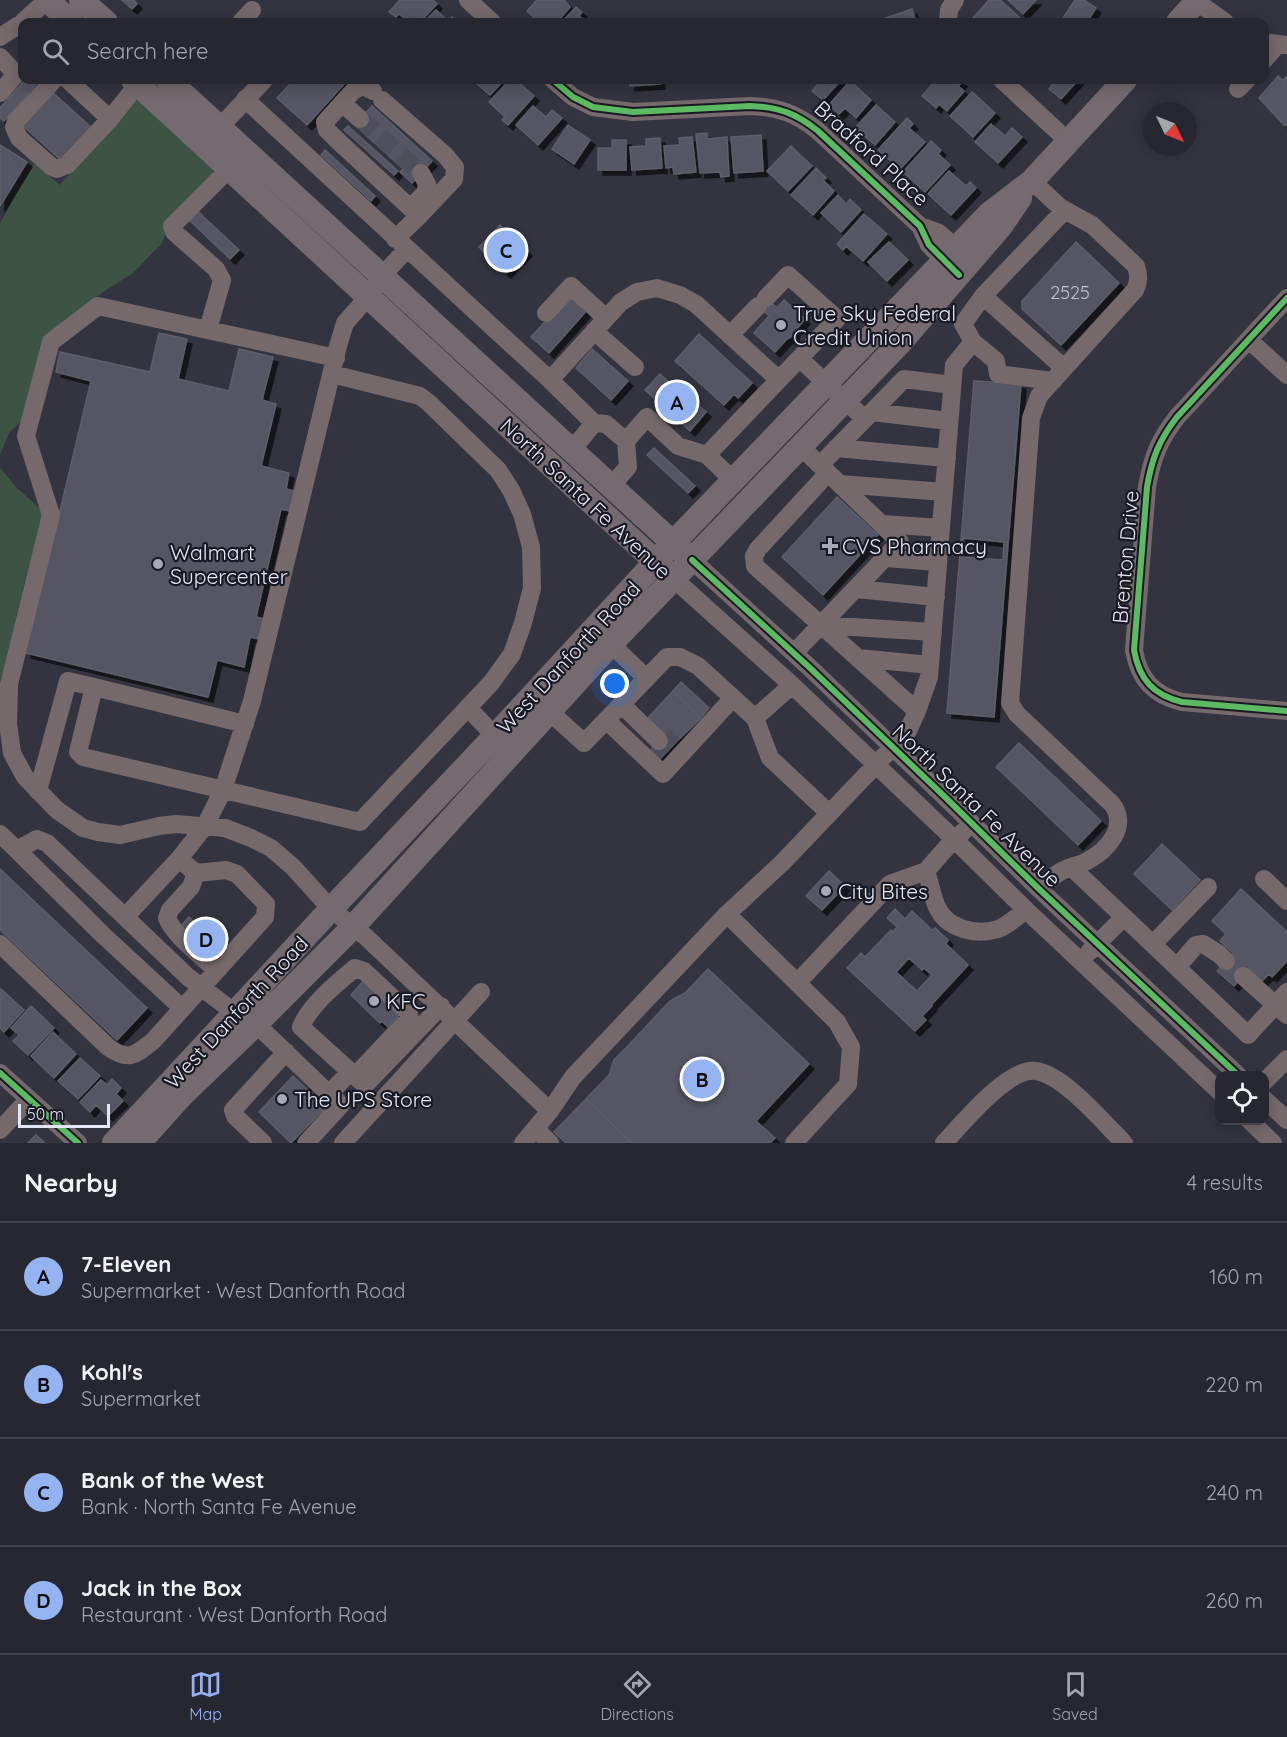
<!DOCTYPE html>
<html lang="en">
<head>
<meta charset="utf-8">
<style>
  :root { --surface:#272731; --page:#2f2f39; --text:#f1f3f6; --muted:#a4a5ab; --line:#43444d; --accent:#95b2f1 }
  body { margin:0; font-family:Quicksand,sans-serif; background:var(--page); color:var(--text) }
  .controls { position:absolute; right:18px; bottom:18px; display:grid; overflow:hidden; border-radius:12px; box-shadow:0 3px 15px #0003 }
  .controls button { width:54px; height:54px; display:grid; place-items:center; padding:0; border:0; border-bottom:2px solid var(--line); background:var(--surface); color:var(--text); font:30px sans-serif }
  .compass { position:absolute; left:1143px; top:102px; width:54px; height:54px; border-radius:50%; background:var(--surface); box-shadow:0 3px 15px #0003; rotate:133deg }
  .scale { position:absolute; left:18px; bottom:15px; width:92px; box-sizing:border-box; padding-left:6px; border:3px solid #e5e6f5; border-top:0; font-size:16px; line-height:21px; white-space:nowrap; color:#e5e6f5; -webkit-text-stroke:4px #181923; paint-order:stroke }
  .you { position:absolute; left:615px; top:684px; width:21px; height:21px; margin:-15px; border:4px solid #fff; border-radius:50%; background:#1a73e8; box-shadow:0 0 0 9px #1a73e833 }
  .badge { display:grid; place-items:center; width:39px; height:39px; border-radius:50%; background:var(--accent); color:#111; font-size:20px; font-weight:700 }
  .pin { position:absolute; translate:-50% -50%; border:3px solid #fff; box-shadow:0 2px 6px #0006 }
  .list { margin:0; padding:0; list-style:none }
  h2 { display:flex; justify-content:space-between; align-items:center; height:78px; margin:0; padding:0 24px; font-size:26px }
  h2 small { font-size:20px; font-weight:400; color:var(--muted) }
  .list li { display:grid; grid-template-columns:39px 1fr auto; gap:18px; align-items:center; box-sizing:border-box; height:108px; padding:0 24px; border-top:2px solid var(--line) }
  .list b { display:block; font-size:22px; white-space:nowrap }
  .list p { margin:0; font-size:20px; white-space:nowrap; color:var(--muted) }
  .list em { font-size:20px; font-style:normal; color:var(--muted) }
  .icon { flex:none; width:33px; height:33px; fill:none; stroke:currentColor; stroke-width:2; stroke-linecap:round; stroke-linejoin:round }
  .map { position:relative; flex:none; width:1287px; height:1143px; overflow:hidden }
  .search { position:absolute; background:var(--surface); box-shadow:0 3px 15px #0003; left:18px; right:18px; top:18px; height:66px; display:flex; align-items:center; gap:15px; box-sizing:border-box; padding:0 21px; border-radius:12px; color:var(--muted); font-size:22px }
  .sheet { height:510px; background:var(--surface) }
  nav { display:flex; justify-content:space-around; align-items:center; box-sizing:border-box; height:84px; border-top:2px solid var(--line); background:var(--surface); font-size:16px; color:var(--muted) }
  nav a { display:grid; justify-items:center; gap:3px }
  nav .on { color:var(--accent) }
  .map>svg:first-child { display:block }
</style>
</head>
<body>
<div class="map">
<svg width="1287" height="1143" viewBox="0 0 1287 1143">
  <defs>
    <filter id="shadow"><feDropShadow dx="5" dy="5" stdDeviation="0" flood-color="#0009"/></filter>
  </defs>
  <rect width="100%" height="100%" fill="#343441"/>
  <path fill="#3d5343" d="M136,99L213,170L211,178L169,224L162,243L133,273L103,292L44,338L23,419L9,433L0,455V223L34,163L60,185L121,113Z
    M0,468L18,489L44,512L26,576L0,682Z"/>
  <path fill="#545463" stroke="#5d5e69" stroke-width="1.5" fill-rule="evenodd" filter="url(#shadow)" d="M122,0H134L137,4L132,9Z
    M400,0H433L437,4L420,22H409L399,14L396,17L389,12Z
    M537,0H564L570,7L557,22H539L527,11Z
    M989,0H1000L1019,17L1015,22H978L973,18Z
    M1008,0H1036L1023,14Z
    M1075,0H1084L1096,8L1087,22H1064L1061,21Z
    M576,7L582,12L579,16L586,22H562Z
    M912,9L916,22H887L886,18Z
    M436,10L448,21L452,17L458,22H424Z
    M1278,76L1283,80L1287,76V124L1285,126L1259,98Z
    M23,80H40L4,121L0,118V108L24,81Z
    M294,80H344L346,82L307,125L277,98Z
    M472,80H504L490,95Z
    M510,80H516L534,96L508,125L502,120L505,117L489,102Z
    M630,80H660V84L630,86Z
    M813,80H841L823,100L812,91L818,84Z
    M936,80H959L962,82L958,86L964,91L947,111L939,104L936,108L922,96Z
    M1056,80H1078L1061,99L1049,89Z
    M850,81L871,100L856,118L845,108L839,114L829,105Z
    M51,91L93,129L63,162L21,124Z
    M972,92L995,113L973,137L950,116Z
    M876,105L895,122L875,145L855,128Z
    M372,106L432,161L412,183L400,172L403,169L355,125Z
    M533,106L546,117L552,110L562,118L538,145L516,125Z
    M907,118L913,124L909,128L925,142L900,169L878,150Z
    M991,124L1005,136L1012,128L1022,137L998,163L975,142Z
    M568,125L590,140L574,164L552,149Z
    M348,126L398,171L394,175L344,130Z
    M707,133V139L727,137L729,176L721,177L720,172L700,173L696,134Z
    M761,135L763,171L734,173L731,137Z
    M692,137L696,172L674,174L673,167L666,168L664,146L680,145L679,138Z
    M660,138L662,168L632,170L630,147L646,146V139Z
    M612,140H626V170H598V148H612Z
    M931,141L941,150L938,154L950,165L925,192L903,172Z
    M0,145L27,162L0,206Z
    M791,146L812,166L788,191L767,171Z
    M325,150L375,196L371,201L321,155Z
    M816,168L826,178L823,180L834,191L813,215L791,195Z
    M949,171L966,186L970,182L976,188L951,215L928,194Z
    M838,195L846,204L850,199L861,210L841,232L821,213Z
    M194,208L239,250L230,259L186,217Z
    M864,214L887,234L863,261L846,246L843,250L837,244Z
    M500,225L527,251L506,273L479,247Z
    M889,242L908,260L887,281L868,262Z
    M1076,242L1119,283L1061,345L1022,309V301Z
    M761,293L777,308L784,300L805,319L795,331L794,335L787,339L775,352L754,333L769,316L754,302Z
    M570,295L587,310L549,353L531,337Z
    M159,333L187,339L178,379L229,391L239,349L273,357L262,400L276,404L261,466L289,473L286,489L294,491L290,511L281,509L256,617L264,619L259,639L250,637L244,667L217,660L208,697L26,653L91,381L56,372L60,352L150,372Z
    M699,334L752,383L738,398L734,394L724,405L675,361Z
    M592,349L628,381L611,400L576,368Z
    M660,374L679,392L681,390L706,412L690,431L645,390Z
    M974,381L1021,384L994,717L947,713ZM963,538L1004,542L1003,560L962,557Z
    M654,448L695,486L688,493L647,455Z
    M837,497L878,535L823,595L782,557Z
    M681,682L709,708L701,718L673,691Z
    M673,691L701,718L675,743L648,718Z
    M665,734L675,743L658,761L649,752Z
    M1019,743L1101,821L1078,845L996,767Z
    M1162,844L1200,880L1172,910L1134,874Z
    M0,869L147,1008L117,1040L0,930Z
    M829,871L845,886L822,910L806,896Z
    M1241,889L1287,932V961L1272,977L1269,974L1262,981L1249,969L1234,986L1217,971L1233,953L1220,941L1226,934L1212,921Z
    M895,909L905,919L912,911L932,930L935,928L948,940L946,944L968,965L931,1005L932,1006L922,1016L926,1020L915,1031L847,968L861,953L865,957L891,930L893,932L897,927L887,918ZM909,958L922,970L924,968L932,975L917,991L896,972Z
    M189,917L201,929L207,922L224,937L206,956L178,929Z
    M708,969L809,1064L756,1121L775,1138L770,1143H632L586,1099L609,1075L614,1060L625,1049L670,1001L685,993Z
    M366,978L400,1014L388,1027L382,1021L380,1023L351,995Z
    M1,989L24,1010L4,1032L0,1028V990Z
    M31,1006L54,1028L28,1055L13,1041L19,1035L11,1028Z
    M53,1032L76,1054L54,1078L31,1056Z
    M80,1058L100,1076L78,1099L58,1081Z
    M293,1076L326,1107L291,1143L259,1112Z
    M112,1079L121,1088L116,1094L123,1101L108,1116L96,1105L90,1112L80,1102L101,1080L107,1085Z
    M586,1099L632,1143H566L554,1132Z
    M36,1135L45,1143H28Z"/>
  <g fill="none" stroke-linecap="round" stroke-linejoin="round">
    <path stroke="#4f4f5c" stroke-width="18" stroke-dasharray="18 9" stroke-linecap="butt" d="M360,119L421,173
      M664,736L673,745
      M654,746L664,755"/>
    <path stroke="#75696b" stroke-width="18" d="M468,0L492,22
      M1197,2L1225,22
      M23,22L47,0
      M241,22L252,10
      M948,22L949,10L955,0
      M0,37L22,23
      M1264,42L1287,45
      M0,57L16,74L0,93
      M1264,60L1278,44
      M54,80L16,121L14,127L19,138L52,167L57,169L67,165L110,119
      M68,80L110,119L141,80
      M553,80L573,97L593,107L633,112L750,106C778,107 796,113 818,131L920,226L929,245L953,269
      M1002,80L1068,141
      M1238,89L1247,80
      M373,91L363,86L354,90L325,122L327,130L337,140L419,216L395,239
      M245,99L550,380L594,423L572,450
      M382,100L445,155L455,167L454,179L419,216
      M342,103L360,119
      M220,127L264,80
      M1032,181L1061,208L1092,225L1136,266C1139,275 1139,281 1135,290L1039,396L1031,418L1010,703L1017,714L1112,804C1129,826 1108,850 1087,861C1078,866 1066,867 1057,874C1050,878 1045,884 1039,889
      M410,208L425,193L427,184L421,173
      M920,226L939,233L965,256
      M1287,298L1177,417C1159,440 1152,458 1147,487L1134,650C1139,679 1153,695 1182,702L1287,711
      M546,313L571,286L606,318
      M208,330L222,280L216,269L174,232L172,226L229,169
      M594,331L635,367
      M730,335L758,306
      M1249,340L1287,375
      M973,342L963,324L983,296
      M336,358L98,306L51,342L26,436L51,515L9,684L8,724L12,753L25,777L57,810L83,828L98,832L120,835L159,826L176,824L225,828L251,838L271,848L293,867L331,909L366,937L550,1111
      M800,359L865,419
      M1064,368L983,296L1065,210
      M550,380L621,302L637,292L657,288L680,295L696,304L779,380
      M872,412L949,421
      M594,423L606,424L626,441
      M836,448L947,458
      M820,465L904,379L952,385
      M828,473L758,549L754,556L755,566L917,711
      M733,480L707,455L837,319L788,275L766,298
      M840,484L944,492
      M611,486L628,467L626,441L647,417L678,446L707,455
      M882,524L941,528
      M886,558L938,562
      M692,560L809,667L945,797L1039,889L1239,1076
      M674,579L792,685L954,839L1026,910L1220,1092
      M857,589L936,597
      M822,625L933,632
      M611,644L646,678
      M794,653L900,542L800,446
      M858,658L930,665
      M621,704L659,741
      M468,708L495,736
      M550,712L584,743L667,657H680L698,666L755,718L770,758L829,813
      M755,718L792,685
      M606,720L663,774L733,698
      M245,724L94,687L78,752L83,757L360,822L491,683L512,654L523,623L532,588L531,547L522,514L511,490L498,470L429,403L420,396L332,374
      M38,791L68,681L94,687
      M0,834L17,850L37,839L47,843L125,917
      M17,850L103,935L182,1008
      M1071,867L1124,917
      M926,871C930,882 932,896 937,907C947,929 976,936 998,929C1008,926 1017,916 1026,910
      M196,873L191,887L170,910L167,918C174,936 202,956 216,970
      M1264,879L1287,901
      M727,914L837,1022L851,1047L848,1084L794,1143
      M0,944L108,1047C129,1062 135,1055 153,1041L265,917L266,904L237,874L226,870L196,873L179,859
      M1153,944L1208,887
      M1089,952L1124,917L1248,1035L1287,992
      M1177,967L1196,945L1203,944L1219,954L1226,961
      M1243,976L1287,1015
      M797,983L890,884L926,871L954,839L963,832
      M235,1013L188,977L125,917L179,859L205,826L223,790L252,701L338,346L345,323L368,297L382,276L407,249
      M256,1024L329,1094L350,1072
      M417,1031L412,1026L408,1012L364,971L355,968C337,983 309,1006 301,1027L365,1085L441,1006
      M0,1073L78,1143
      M355,1076L409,1019
      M1264,1082L1287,1059
      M1264,1099L1287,1120
      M1249,1120L1273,1143
      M536,1129L550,1143
      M0,1130L28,1100
      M263,1143L235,1116L233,1110L286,1052
      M306,1143L341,1105L329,1094
      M343,1143L481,992
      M523,1143L550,1111L573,1077L727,914L782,863L908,731L917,711L929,677L954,365L973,342L996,361L998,374L1053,381
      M944,1143C962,1124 1009,1066 1036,1071C1064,1075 1104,1123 1124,1143"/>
    <path stroke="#746a6f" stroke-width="24" d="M47,0L71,22
      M81,0L106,22
      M1178,22L1198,0
      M133,80L668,573
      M168,80L685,554
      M114,1143L331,909L495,736L673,543L989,214L1032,181L1125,80
      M139,1143L182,1095L256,1024L353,927L611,644L900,343L1001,226L1020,198"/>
    <defs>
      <path id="cycleway" d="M553,80L573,97L593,107L633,112L750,106C778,107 796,113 818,131L920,226L929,245L959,275
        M1287,298L1177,417C1159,440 1152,458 1147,487L1134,650C1139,679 1153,695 1182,702L1287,711
        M692,560L809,667L945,797L1039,889L1239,1076
        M0,1073L78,1143"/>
    </defs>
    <use href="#cycleway" stroke="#181923" stroke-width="10"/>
    <use href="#cycleway" stroke="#5cba63" stroke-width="6"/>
  </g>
  <g fill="#a7a8b6" stroke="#181923" stroke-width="2">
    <circle cx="781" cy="325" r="6"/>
    <path d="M827 537h6v6h6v6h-6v6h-6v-6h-6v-6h6z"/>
    <circle cx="158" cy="564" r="6"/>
    <circle cx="826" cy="891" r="6"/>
    <circle cx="374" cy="1001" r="6"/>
    <circle cx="282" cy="1099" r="6"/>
  </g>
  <g text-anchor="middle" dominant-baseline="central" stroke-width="4.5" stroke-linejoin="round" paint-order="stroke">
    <g font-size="18" fill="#c1c2d0">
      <text x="1070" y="292">2525</text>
    </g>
    <g font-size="21" fill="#e5e6f5" stroke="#181923">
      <text transform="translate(872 153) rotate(42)">Bradford Place</text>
      <text transform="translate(586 498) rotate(43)">North Santa Fe Avenue</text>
      <text transform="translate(1125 557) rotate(-85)">Brenton Drive</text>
      <text transform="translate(568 657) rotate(-47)">West Danforth Road</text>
      <text transform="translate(977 805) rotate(44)">North Santa Fe Avenue</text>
      <text transform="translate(236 1012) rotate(-47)">West Danforth Road</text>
    </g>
    <g font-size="21" fill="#e5e6f5" stroke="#181923" text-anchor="start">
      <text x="793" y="313">True Sky Federal<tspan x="793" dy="24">Credit Union</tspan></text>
      <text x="842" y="546">CVS Pharmacy</text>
      <text x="170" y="552">Walmart<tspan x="170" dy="24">Supercenter</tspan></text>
      <text x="838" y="891">City Bites</text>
      <text x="386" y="1001">KFC</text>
      <text x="294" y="1099">The UPS Store</text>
    </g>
  </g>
</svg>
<div class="controls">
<button><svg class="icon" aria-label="locate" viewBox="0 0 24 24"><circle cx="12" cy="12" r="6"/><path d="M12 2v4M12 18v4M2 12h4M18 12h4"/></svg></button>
</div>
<svg class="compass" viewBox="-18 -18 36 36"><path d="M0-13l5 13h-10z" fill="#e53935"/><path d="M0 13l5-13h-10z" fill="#a4a5ab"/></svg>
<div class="scale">50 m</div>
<div class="you"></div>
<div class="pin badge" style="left:677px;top:402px">A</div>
<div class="pin badge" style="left:702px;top:1079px">B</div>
<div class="pin badge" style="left:506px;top:250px">C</div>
<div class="pin badge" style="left:206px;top:939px">D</div>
<div class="search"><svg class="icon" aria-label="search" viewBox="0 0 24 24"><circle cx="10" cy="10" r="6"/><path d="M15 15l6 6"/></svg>Search here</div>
</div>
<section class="sheet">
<h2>Nearby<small>4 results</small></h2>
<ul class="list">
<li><span class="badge">A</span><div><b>7-Eleven</b><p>Supermarket · West Danforth Road</p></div><em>160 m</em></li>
<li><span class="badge">B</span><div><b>Kohl's</b><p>Supermarket</p></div><em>220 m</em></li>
<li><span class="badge">C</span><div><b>Bank of the West</b><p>Bank · North Santa Fe Avenue</p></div><em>240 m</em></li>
<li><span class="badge">D</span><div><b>Jack in the Box</b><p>Restaurant · West Danforth Road</p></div><em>260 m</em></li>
</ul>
</section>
<nav>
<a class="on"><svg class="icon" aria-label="map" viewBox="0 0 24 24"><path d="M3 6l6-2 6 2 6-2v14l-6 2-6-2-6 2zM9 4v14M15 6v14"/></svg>Map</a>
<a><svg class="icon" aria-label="directions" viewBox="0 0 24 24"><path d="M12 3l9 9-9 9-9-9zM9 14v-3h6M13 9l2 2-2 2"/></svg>Directions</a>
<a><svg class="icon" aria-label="saved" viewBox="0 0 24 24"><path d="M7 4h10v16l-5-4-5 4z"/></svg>Saved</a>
</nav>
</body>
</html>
